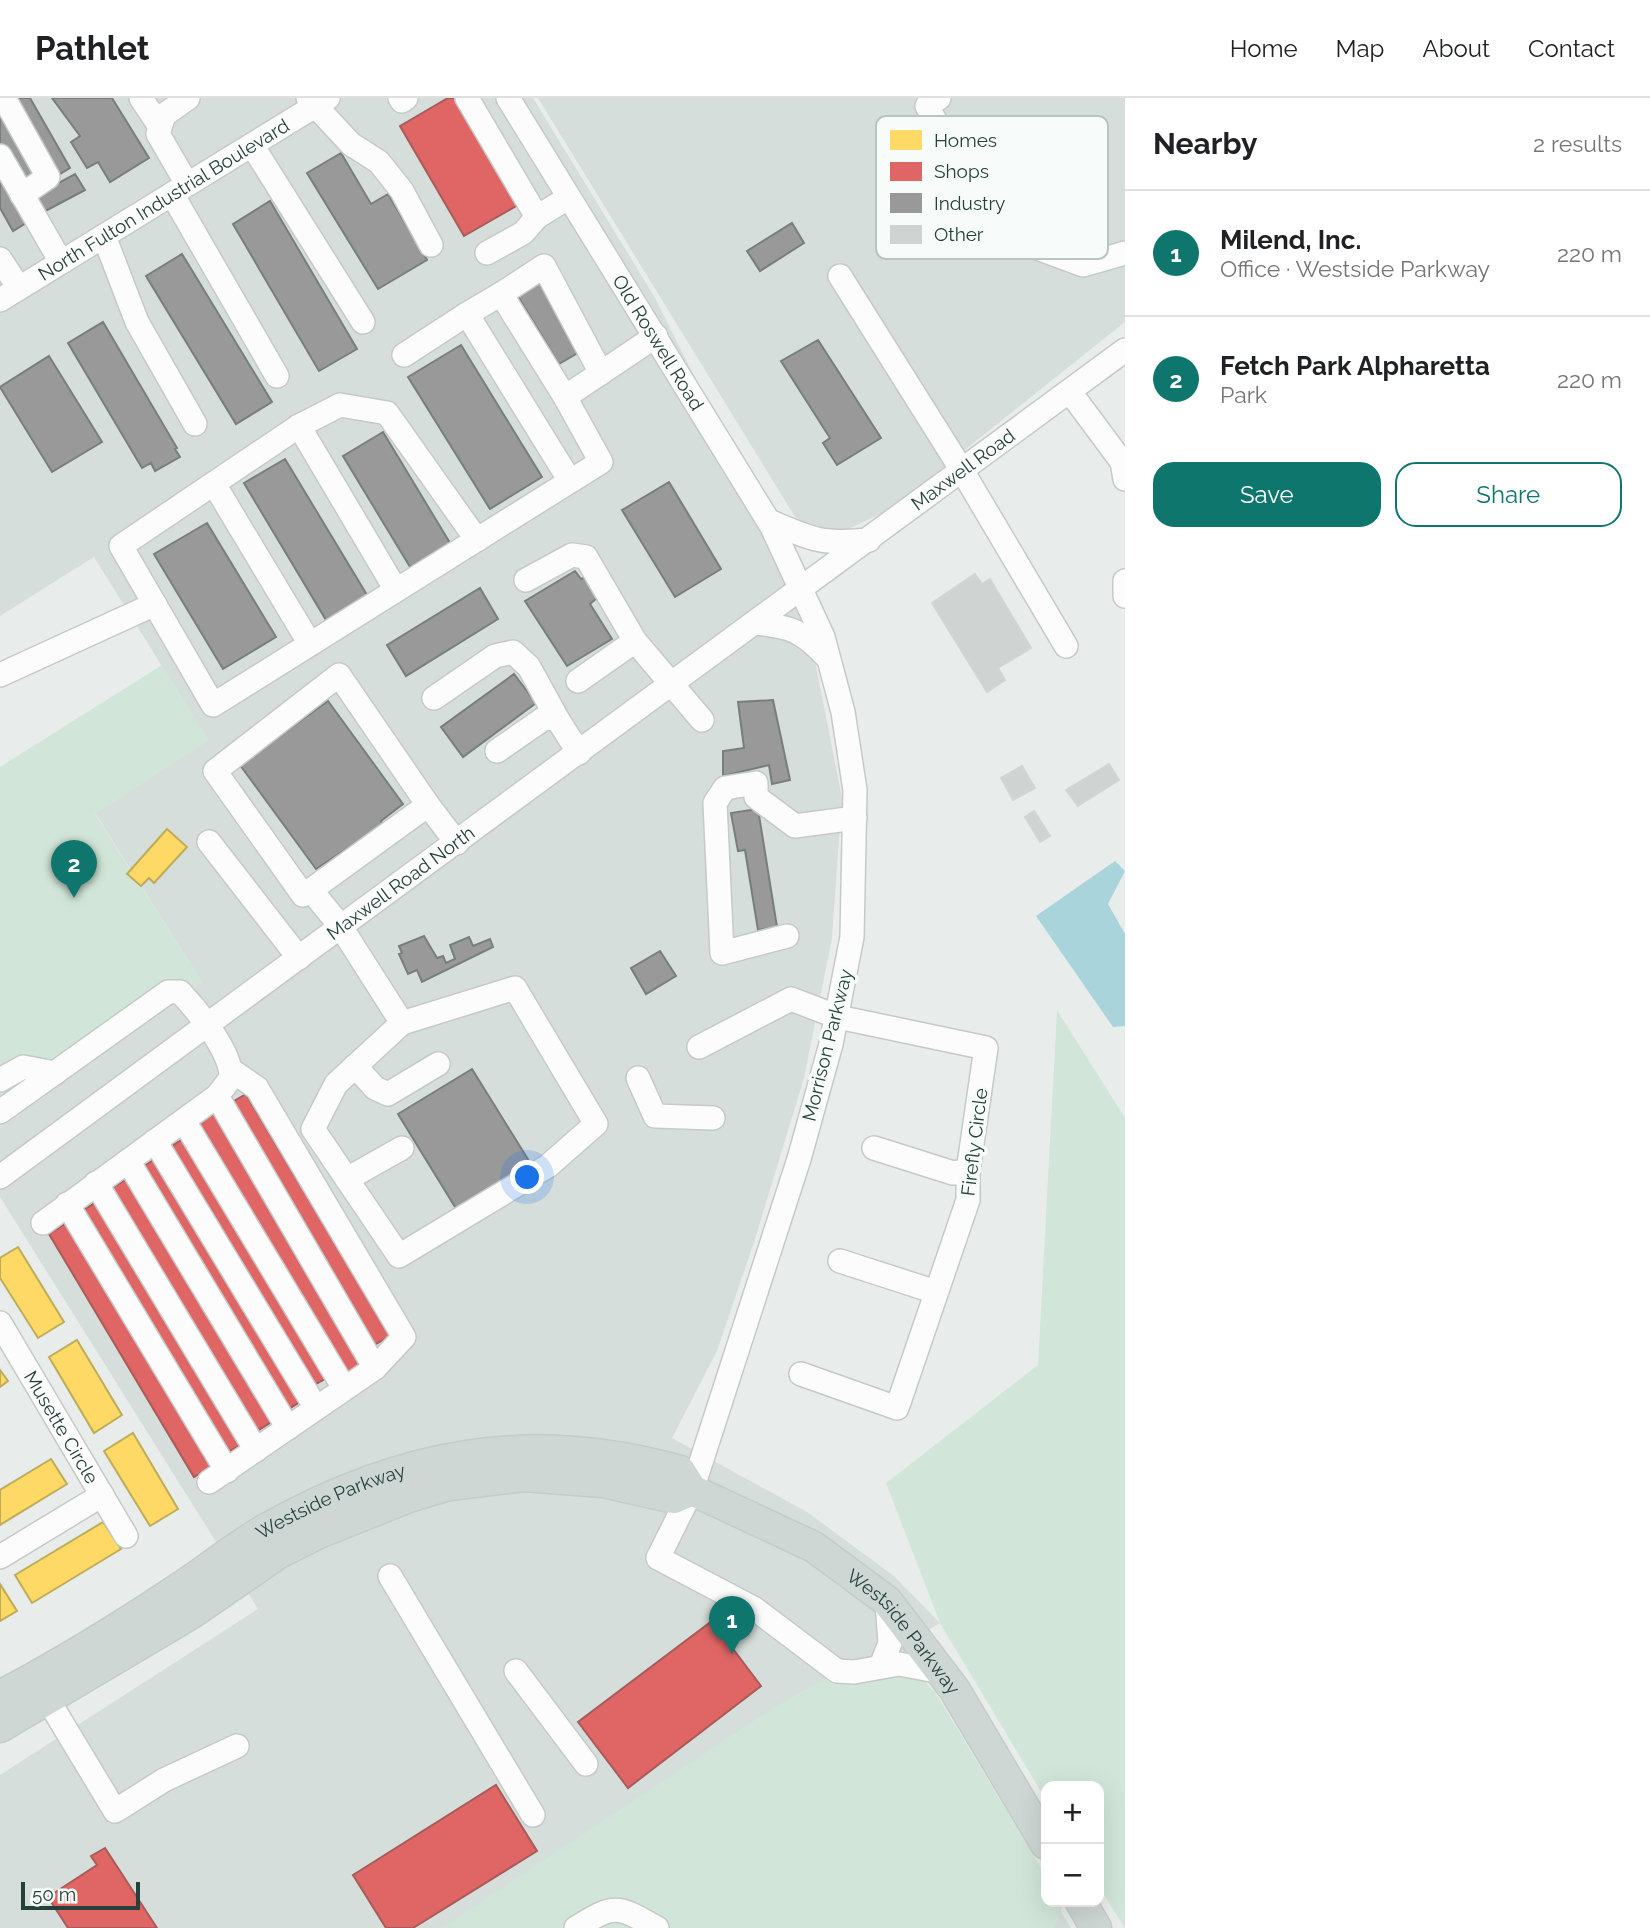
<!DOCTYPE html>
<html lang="en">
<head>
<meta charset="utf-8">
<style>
  :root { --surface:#fff; --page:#f2f2f2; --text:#202124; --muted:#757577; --line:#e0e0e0; --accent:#0f766e }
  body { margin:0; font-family:Raleway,sans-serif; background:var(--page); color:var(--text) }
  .controls { position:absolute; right:21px; bottom:21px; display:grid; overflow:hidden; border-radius:14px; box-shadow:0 7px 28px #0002 }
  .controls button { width:63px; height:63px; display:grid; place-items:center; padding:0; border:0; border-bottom:2px solid var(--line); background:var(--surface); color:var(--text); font:35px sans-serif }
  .scale { position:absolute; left:21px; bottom:18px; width:119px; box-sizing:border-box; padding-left:7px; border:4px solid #24423a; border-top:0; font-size:19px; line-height:24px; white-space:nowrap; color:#24423a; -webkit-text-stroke:5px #f7fbf9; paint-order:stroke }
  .you { position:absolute; left:528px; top:1080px; width:24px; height:24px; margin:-18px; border:5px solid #fff; border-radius:50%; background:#1a73e8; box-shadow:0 0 0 10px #1a73e833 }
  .badge { display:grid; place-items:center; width:46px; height:46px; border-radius:50%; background:var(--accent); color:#fff; font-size:23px; font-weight:700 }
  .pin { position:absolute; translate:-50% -58px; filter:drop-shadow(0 2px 4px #0008) }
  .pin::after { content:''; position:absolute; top:37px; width:24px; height:21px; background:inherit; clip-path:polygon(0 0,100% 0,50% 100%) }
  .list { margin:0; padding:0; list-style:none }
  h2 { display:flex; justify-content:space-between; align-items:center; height:91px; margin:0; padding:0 28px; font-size:30px }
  h2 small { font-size:23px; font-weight:400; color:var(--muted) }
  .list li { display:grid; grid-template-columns:46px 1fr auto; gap:21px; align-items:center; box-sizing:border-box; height:126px; padding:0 28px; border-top:2px solid var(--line) }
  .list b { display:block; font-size:26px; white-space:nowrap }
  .list p { margin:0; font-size:23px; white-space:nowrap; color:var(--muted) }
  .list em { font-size:23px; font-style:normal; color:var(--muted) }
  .actions { display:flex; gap:14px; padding:21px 28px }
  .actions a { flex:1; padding:16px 0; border:2px solid var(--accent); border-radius:21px; text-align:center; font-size:24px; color:var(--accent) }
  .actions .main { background:var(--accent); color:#fff }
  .map { position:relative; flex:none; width:1125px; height:1830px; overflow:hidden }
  header { display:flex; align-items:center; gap:42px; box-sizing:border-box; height:98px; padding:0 35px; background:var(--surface); border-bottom:2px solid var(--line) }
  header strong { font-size:33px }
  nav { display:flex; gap:38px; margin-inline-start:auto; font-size:24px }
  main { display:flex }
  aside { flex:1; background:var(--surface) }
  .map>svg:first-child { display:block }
</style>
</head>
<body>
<header>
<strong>Pathlet</strong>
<nav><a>Home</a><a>Map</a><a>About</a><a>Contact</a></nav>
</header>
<main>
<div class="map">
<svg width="1125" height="1830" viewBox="0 0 1125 1830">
  <rect width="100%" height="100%" fill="#e8edeb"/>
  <path fill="#d6dedb" d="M0,0H533L654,198L801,492L842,700L832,840L804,980L755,1141L717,1253L672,1340L807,1414L894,1478L940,1525L904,1547L1046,1788V1804H1055L1071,1830H0V1677L258,1511L0,1099V1030L202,884L95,715L208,642L94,459L0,518Z
    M538,0H1125V224L891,411L844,433L812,434L800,427Z"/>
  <path fill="#d1e6d8" d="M162,567L208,642L95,716L202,884L0,1030V669Z
    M1057,912L1125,1020V1830L1099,1789V1688H1046V1702L940,1525L886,1385L1038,1267Z
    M899,1563L935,1594L1046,1778V1804L1064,1805L1054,1830H590L582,1819L564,1830H442L777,1608L853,1565Z"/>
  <path fill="#a9d4db" d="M1115,763L1125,773L1108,806L1125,836V928L1113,929L1036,818Z"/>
  <path fill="#ffd966" stroke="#bdac59" stroke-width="2" d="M167,731L187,749L154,785L149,780L141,788L127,776Z
    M18,1149L64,1224L38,1240L0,1180V1160Z
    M77,1242L122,1317L94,1335L49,1259Z
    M0,1272L8,1283L0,1289Z
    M133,1335L178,1411L150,1428L104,1353Z
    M51,1361L67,1386L0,1427V1392Z
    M103,1424L121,1451L32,1505L15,1477Z
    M0,1486L17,1513L0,1523Z"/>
  <path fill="#e06666" stroke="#a85b59" stroke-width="2" d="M448,0H457L518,107L464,138L400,28Z
    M246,996L390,1238L371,1249L227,1007Z
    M216,1014L364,1267L345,1278L194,1027Z
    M188,1038L332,1277L311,1289L168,1050Z
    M157,1060L303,1302L284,1314L138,1071Z
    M127,1081L273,1323L254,1335L108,1092Z
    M98,1103L242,1346L223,1357L79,1115Z
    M67,1125L212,1368L194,1379L49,1136Z
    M712,1523L761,1588L628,1690L578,1624Z
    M496,1687L537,1753L413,1830H386L353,1777Z
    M105,1750L157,1830H68L48,1799L97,1767L91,1758Z"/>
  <path fill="#999" stroke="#767f7c" stroke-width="2" d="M10,0H30L70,70L55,79Z
    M52,0H112L149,60L110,84L98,64L87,70L71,44L80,38Z
    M0,8L39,78L23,87L0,47Z
    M341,55L371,106L388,96L427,162L378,191L307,75Z
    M75,76L85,92L40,116L31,100Z
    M0,77L28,124L13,133L0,110Z
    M270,103L357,251L319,273L233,126Z
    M792,125L804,145L760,173L747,153Z
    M182,156L272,304L236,326L146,178Z
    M541,183L583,252L559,266L517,197Z
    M103,224L177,350L175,351L180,359L155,373L151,365L142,370L68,245Z
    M818,242L881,340L837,367L823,345L830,340L781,263Z
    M461,247L542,379L490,411L408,279Z
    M49,258L102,344L52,374L0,289Z
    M383,334L450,445L410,469L343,358Z
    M285,361L370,502L329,527L244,385Z
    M669,384L721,471L675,499L622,412Z
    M207,425L276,539L223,571L154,456Z
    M575,473L581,481L588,478L598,499L590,506L612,541L567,568L525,503Z
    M480,490L498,521L406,578L387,547Z
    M514,576L536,605L463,659L441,629Z
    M773,602L790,682L772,686L769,667L723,678V653L744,650L738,604Z
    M328,603L403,706L381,723L383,727L316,771L240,667Z
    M758,711L777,829L758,832L745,752L738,753L731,715Z
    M424,838L437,860L443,858L446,865L455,861L450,847L469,839L473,848L490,841L493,849L422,884L417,872L408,876L399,856L402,855L399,848Z
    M660,853L676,878L646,896L631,870Z
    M472,971L534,1071L460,1117L398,1016Z"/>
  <path fill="#cfd4d2" stroke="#d1d6d4" stroke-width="2" d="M975,476L982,486L990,481L1031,550L998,570L1005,582L987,594L932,505Z
    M1109,666L1119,682L1078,708L1066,692Z
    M1022,668L1035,690L1013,702L1001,680Z
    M1034,713L1050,738L1040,744L1025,719Z"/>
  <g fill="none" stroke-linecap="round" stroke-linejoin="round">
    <defs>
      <g id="minor">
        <path d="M4,0L48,79L22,97"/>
        <path d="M141,0L159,27"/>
        <path d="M308,0L351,46L379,64L402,93L431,147"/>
        <path d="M400,0L402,3L406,0"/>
        <path d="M467,0L537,119L568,100"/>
        <path id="s1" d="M508,0L772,429L823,539L843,614L855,692L852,839L831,946L799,1061L692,1392L658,1460L755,1511L837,1573L854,1574L899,1566L942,1574"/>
        <path d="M939,0L927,8L997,135L1083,167L1125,155"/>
        <path d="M252,47L363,224"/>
        <path d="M0,58L61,164"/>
        <path d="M187,86L158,36L164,17L188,0"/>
        <path d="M172,96L277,278"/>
        <path d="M104,138L137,224L195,326"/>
        <path d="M487,155L523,135L537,119"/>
        <path d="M0,161L19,190"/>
        <path d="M840,178L963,374L1066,548"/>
        <path d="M501,196L544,168L601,275"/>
        <path id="s2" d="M0,202L328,0"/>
        <path d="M404,257L467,216"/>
        <path d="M1070,294L1122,364L1125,381"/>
        <path d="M565,299L501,196L467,216L570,383"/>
        <path d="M299,328L396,492"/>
        <path d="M214,386L310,546"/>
        <path d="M769,423C810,441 823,447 869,442"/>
        <path d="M477,442L387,315L340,307L299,328L121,448L213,607L601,364L565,299L656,238"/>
        <path d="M526,482L572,457L586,459L635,543L702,622"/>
        <path d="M1125,483V498"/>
        <path d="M756,525C791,529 801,532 826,558"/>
        <path d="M0,577L155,506"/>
        <path d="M578,583L635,543"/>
        <path d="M434,600L495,558L513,554L529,569L558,622"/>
        <path d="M497,653L546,619L558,622L579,655"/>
        <path d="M428,707L457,745"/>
        <path d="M209,744L299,860"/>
        <path d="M311,792L428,707L339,577L215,673L303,797L311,792L341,829L402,925L515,890L596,1026L548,1068L399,1158L313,1031L336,986L402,925"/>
        <path d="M787,838L722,855L715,705L725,690L756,685V699L795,728L855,720"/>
        <path d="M699,949L791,901L838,919L986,950L968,1073V1102L897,1310L801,1276"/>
        <path d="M355,968L375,990L388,996L438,966"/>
        <path d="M231,972L257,990L404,1239L375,1270"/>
        <path d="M638,980L655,1018L713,1020"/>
        <path d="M0,982L23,969L55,975"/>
        <path d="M0,1014L168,894H180C198,913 232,955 231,980L217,998L43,1125"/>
        <path d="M184,1023L344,1290"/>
        <path d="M155,1043L316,1310"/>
        <path d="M874,1050L953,1075L968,1073"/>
        <path d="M128,1063L288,1330"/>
        <path id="s3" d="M0,1079L1125,252"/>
        <path d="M347,1081L402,1050"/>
        <path d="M96,1085L256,1352"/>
        <path d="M67,1106L227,1373"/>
        <path d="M840,1163L936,1194"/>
        <path id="s4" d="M0,1225L126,1438"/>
        <path d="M209,1384L375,1270L217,998"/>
        <path d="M0,1459L102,1397"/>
        <path d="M390,1478L533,1717"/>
        <path d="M881,1568L890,1545L887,1503"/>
        <path d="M516,1573L586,1666"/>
        <path d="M39,1587L115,1713L164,1682L237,1648"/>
        <path d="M576,1830C615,1805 618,1808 657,1830"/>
      </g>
      <g id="major">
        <path id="s5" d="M0,1598C61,1566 121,1529 178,1491C207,1472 235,1449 266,1431C401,1355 530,1331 680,1373L692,1392L814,1449L887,1503L954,1591L1046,1746"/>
        <path d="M0,1629L192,1515L279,1455L321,1434L409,1399L449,1387L524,1378L603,1384L674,1400L692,1392"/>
        <path d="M1081,1804L1096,1830"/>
      </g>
    </defs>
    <use href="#minor" stroke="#c5cac8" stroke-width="26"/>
    <use href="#major" stroke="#c3ccc9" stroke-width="33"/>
    <use href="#minor" stroke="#fcfcfc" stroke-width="23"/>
    <use href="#major" stroke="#cfd7d5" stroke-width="30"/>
  </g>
  <g text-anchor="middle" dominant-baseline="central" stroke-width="7" stroke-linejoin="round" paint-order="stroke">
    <g font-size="19" fill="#24423a" stroke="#f7fbf9">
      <text stroke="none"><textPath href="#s2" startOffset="192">North Fulton Industrial Boulevard</textPath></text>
      <text stroke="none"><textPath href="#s1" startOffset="287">Old Roswell Road</textPath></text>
      <text stroke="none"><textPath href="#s3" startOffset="1195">Maxwell Road</textPath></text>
      <text stroke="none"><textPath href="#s3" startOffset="497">Maxwell Road North</textPath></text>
      <text transform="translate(827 947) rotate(-76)">Morrison Parkway</text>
      <text transform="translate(974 1044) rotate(-83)">Firefly Circle</text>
      <text stroke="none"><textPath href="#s4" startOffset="121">Musette Circle</textPath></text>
      <text stroke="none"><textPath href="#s5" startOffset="385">Westside Parkway</textPath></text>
      <text stroke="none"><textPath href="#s5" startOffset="1026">Westside Parkway</textPath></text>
    </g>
  </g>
  <rect x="876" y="18" width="232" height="143" rx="10" fill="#f7fbf9" stroke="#b8c4c0" stroke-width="2"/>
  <rect x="890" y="32" width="32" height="20" fill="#ffd966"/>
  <rect x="890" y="64" width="32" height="19" fill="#e06666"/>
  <rect x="890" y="95" width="32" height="20" fill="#999"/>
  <rect x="890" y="127" width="32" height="19" fill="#cfd4d2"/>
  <g font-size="19" fill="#24423a">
    <text x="934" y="49">Homes</text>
    <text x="934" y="80">Shops</text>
    <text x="934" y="112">Industry</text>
    <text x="934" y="143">Other</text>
  </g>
</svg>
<div class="controls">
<button>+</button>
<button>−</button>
</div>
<div class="scale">50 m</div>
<div class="you"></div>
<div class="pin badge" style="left:732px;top:1556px">1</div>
<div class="pin badge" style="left:74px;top:800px">2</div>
</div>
<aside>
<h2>Nearby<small>2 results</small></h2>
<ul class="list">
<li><span class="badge">1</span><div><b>Milend, Inc.</b><p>Office · Westside Parkway</p></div><em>220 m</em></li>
<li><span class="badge">2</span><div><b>Fetch Park Alpharetta</b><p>Park</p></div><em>220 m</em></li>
</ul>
<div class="actions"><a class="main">Save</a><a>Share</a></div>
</aside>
</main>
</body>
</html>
